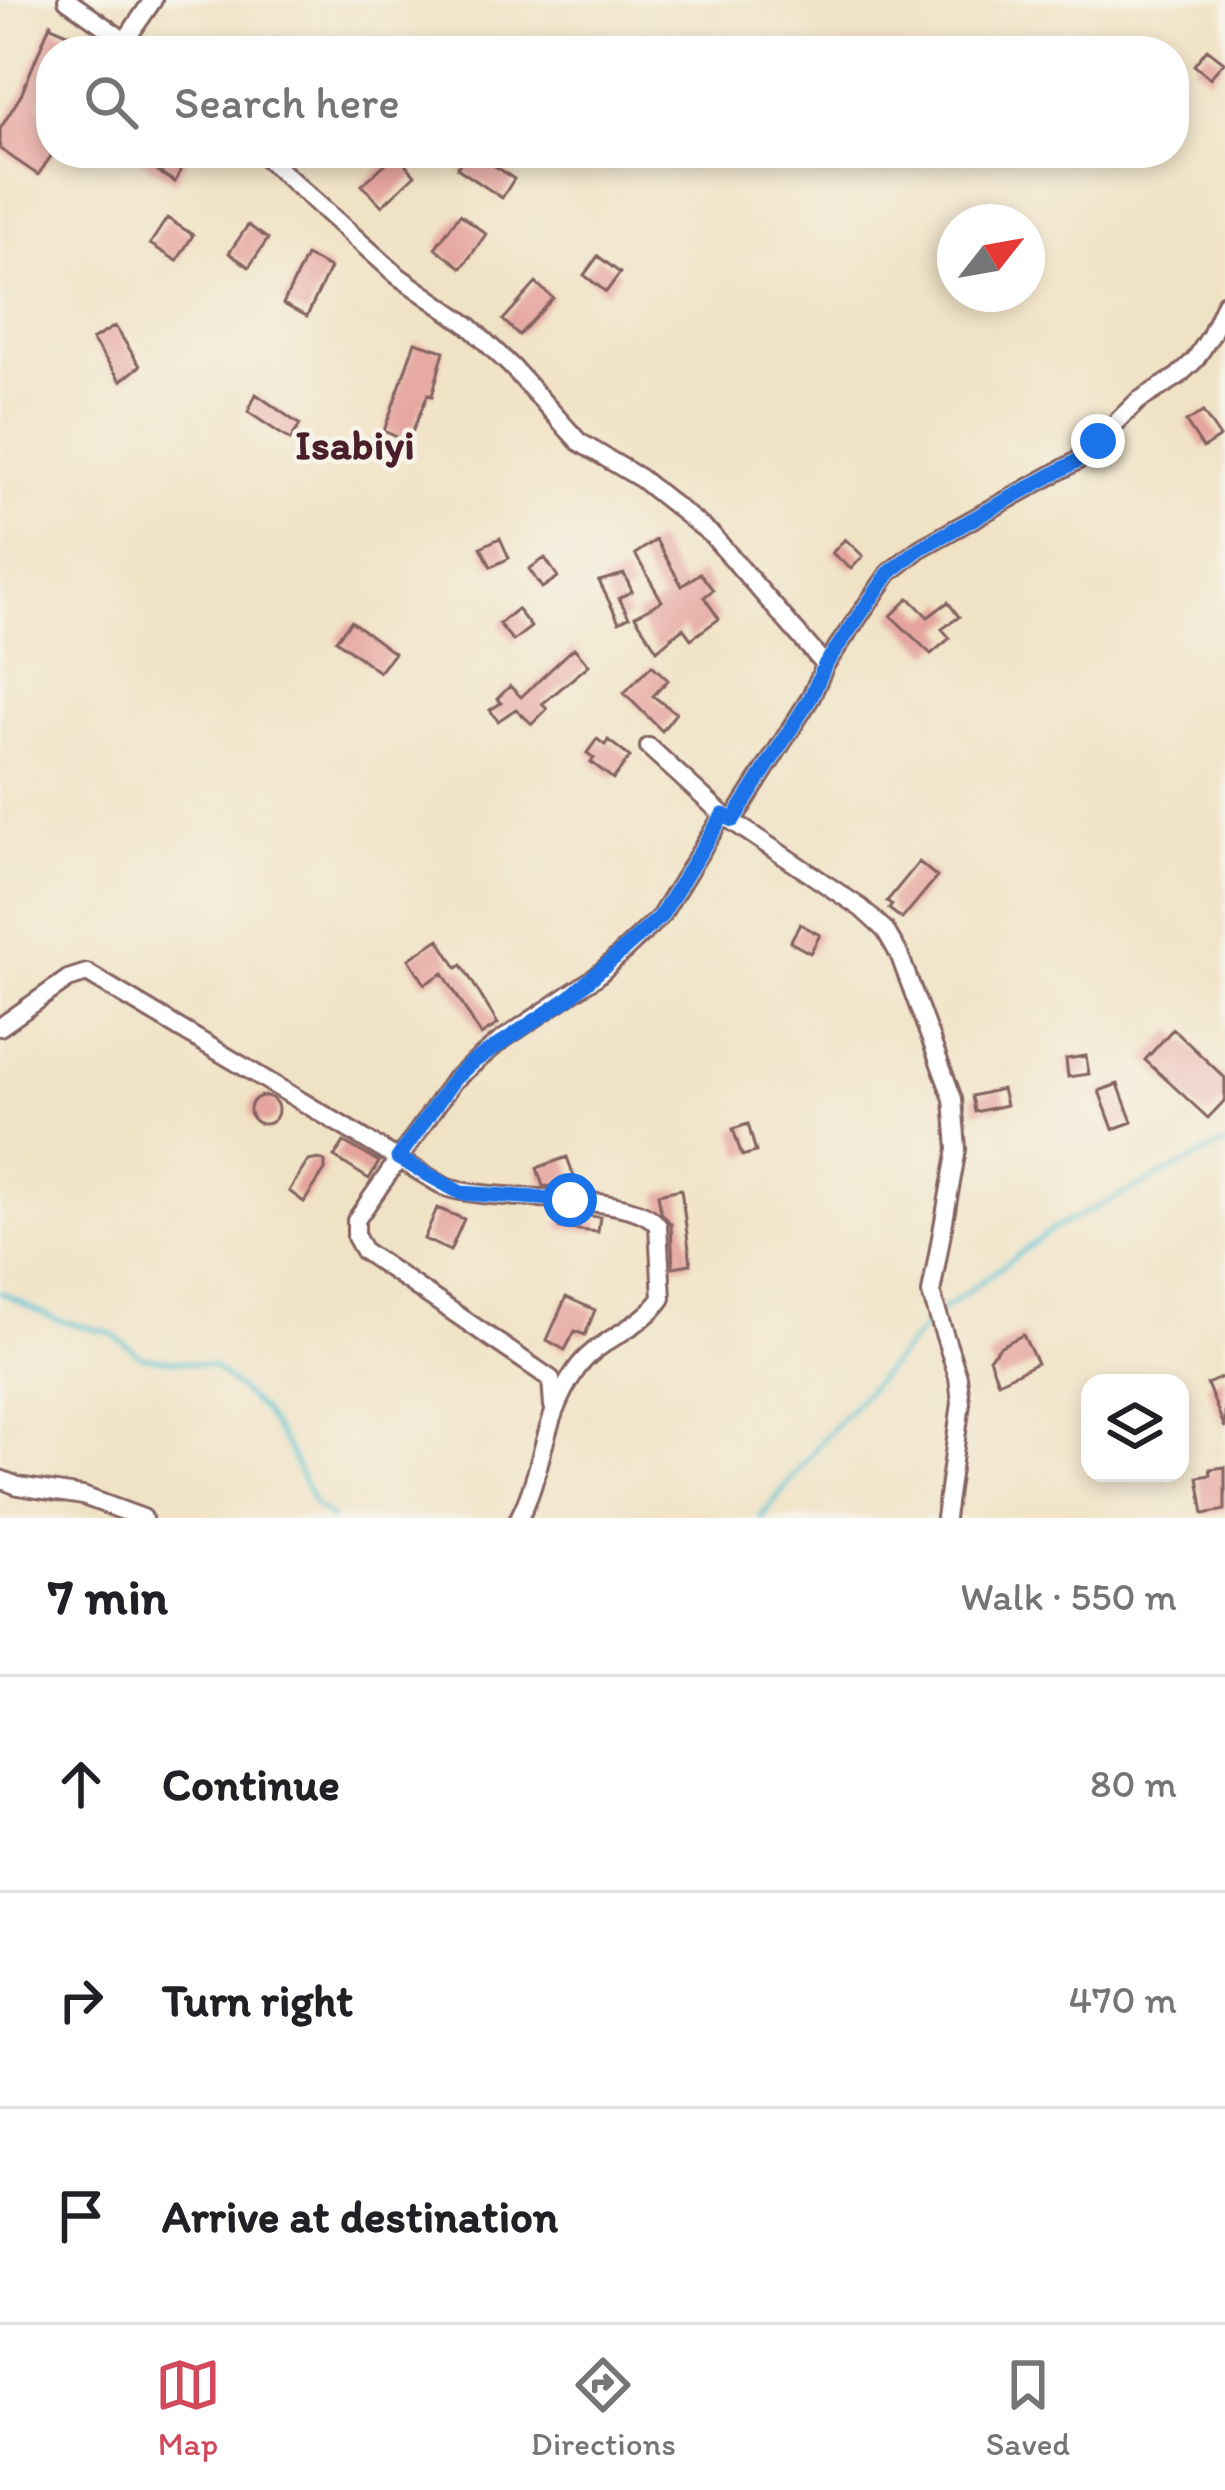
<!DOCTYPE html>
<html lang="en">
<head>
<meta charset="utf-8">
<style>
  :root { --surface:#fff; --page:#f6f6f6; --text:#202124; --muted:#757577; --line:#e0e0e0; --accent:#d1495b }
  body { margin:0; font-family:Itim,sans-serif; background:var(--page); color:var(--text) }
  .controls { position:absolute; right:36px; bottom:36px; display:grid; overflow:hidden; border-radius:24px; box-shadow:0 6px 18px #0003 }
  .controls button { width:108px; height:108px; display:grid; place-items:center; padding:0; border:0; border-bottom:3px solid var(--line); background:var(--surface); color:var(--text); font:60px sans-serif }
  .compass { position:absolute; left:937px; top:204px; width:108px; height:108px; border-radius:50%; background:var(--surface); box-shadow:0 6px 18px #0003; rotate:59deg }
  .stop { position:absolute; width:36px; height:36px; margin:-27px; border:9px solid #1a73e8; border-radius:50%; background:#fff }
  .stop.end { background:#1a73e8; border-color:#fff; box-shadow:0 3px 12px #0008 }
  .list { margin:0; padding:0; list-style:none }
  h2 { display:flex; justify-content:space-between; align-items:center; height:156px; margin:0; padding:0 48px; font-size:51px }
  h2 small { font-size:39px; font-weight:400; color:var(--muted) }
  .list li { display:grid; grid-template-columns:78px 1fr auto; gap:36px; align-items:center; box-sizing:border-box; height:216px; padding:0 48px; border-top:3px solid var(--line) }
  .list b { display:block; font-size:45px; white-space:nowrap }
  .list em { font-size:39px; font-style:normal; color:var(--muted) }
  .icon { flex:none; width:66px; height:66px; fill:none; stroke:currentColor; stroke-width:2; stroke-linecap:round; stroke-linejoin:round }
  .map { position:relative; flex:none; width:1225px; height:1518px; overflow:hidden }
  .search { position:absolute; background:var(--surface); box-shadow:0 6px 18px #0003; left:36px; right:36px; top:36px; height:132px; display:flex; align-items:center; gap:30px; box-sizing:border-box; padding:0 42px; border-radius:48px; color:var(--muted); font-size:45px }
  .sheet { height:804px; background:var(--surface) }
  nav { display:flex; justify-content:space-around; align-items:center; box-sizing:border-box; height:168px; border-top:3px solid var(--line); background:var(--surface); font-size:33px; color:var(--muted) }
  nav a { display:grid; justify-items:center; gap:6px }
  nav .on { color:var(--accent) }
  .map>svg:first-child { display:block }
</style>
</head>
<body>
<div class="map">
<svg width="1225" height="1518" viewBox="0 0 1225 1518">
  <rect width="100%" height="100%" fill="#f7f3e8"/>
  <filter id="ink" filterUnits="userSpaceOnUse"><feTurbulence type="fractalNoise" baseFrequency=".00833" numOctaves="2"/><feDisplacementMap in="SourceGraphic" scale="24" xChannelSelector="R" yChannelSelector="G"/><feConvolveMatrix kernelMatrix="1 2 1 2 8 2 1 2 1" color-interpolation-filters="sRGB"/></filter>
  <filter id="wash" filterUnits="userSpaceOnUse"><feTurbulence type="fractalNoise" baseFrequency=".004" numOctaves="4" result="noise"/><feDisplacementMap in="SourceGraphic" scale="48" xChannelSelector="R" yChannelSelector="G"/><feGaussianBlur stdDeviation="2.7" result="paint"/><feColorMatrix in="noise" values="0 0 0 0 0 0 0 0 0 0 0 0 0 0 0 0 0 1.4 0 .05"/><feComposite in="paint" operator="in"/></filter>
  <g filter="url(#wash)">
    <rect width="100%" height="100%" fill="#f0e2c5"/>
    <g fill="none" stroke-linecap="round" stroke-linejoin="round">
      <path stroke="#56c1d0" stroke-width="4.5" d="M0,1292L57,1320L111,1333L142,1357L212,1366L262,1410L290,1452L315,1506L332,1518
        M941,1311L1053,1229L1225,1144
        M761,1518L822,1440L933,1318"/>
    </g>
    <g id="blocks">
      <path fill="#e5a49e" d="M51,22V26L70,34L63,51H51V79L40,105L51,112V156L38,175L0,149V129L21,95Z
        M1207,49L1224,62L1210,78L1194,65Z
        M128,153H189L175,182Z
        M467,153H476L514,179L502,198L457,168Z
        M396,154L415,175L382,206L362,185Z
        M460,214L486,234L462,268L435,248Z
        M167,218L193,235L177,261L150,244Z
        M248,225L268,239L249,267L229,253Z
        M306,256L330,268L307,316L283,304Z
        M598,256L620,273L606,292L584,275Z
        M536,283L553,298L519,335L503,320Z
        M115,326L140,366L121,381L92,340Z
        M415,342L444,351L432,396L428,394L408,442L384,431Z
        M256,394L300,425L290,440L248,412Z
        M1203,412L1220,437L1203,448L1186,422Z
        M500,538L509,558L491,567L481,547Z
        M845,539L863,556L851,569L832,553Z
        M656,540L682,586L700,573L713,590L704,597L719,619L691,639L683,628L657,650L635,616L662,601L635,554Z
        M545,558L558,577L542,588L529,569Z
        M624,574L632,591L619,598L629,617L619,622L599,581Z
        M909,598L928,617L948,602L959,617L942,629L950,638L931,654L891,616Z
        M517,609L531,627L513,641L499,624Z
        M351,621L394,653L379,672L336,640Z
        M574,648L589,665L542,704L547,709L532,724L516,709L498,721L490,710L501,703L497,699L510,686L521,697Z
        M652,665L668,680L653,696L676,713L662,731L624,693Z
        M597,739L605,745L608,740L630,757L613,779L591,762L594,758L587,753Z
        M919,862L937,877L902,919L889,909L892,905L887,901Z
        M800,924L820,935L810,953L790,942Z
        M439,939L457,968L462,965L498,1024L481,1035L443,973L425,984L409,959Z
        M1173,1029L1225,1078V1100L1208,1118L1145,1060Z
        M1086,1056L1089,1074L1068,1077L1066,1059Z
        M1118,1084L1132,1122L1113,1129L1099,1091Z
        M1002,1089L1006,1105L975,1112L972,1096Z
        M250 1110a14 14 0 1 1 28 0a14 14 0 1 1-28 0Z
        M748,1124L756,1152L742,1156L733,1129Z
        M344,1142L379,1162L369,1179L334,1157Z
        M567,1157L576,1182L564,1187L543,1186L537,1168Z
        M319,1159L325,1162V1170L304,1202L289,1191L308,1161Z
        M681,1189L691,1264L673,1267L671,1224L661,1212L658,1194Z
        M437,1208L464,1219L450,1251L424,1239Z
        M561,1213L600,1217L598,1232L559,1228Z
        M566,1297L595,1310L585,1335L575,1331L565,1350L547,1340Z
        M1023,1335L1037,1363L998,1382L989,1358L1001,1346Z
        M1225,1376V1428L1207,1384Z
        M1225,1467V1510L1204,1514L1198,1477L1211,1475L1210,1469Z"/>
    </g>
  </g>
  <g filter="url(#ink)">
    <use href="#blocks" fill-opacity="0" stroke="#846361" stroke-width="3"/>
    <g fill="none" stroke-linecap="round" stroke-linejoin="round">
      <defs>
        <path id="minor" d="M67,0L139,51
          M125,41L153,0
          M261,153L398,276L468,325L513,368L579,442L640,478L712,535L825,665L811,697L733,820
          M825,665L889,573L919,549L1077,461L1138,401L1177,377L1195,360L1211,335L1225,303
          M649,747L723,815L861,908L885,930L899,954L953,1099L957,1149L931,1293L958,1377L961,1403L945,1518
          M0,1027L68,979L87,973L445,1187C492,1204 635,1190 658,1226L662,1298C641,1329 597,1339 576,1370C541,1420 544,1471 519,1518
          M553,1406L551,1379L364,1251L356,1237V1220L454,1080L499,1042L597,976L660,917L723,815
          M0,1479L18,1486L83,1496L143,1518"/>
      </defs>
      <use href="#minor" stroke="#846361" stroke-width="22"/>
      <use href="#minor" stroke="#fff" stroke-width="16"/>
    </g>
  </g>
  <g fill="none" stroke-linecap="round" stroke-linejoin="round" filter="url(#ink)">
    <path stroke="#1a73e8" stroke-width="15" d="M570,1200L461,1193L398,1158L454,1079L470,1064L569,998L660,917L723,815L733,820L811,697L825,665L889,573L919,549L1077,461L1098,441"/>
  </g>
  <g text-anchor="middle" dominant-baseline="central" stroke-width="9" stroke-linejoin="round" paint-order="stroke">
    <g font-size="42" font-weight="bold" fill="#4a1f2b" stroke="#f7f3e8">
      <text x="355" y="444">Isabiyi</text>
    </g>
  </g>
</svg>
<div class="controls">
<button><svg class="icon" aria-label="layers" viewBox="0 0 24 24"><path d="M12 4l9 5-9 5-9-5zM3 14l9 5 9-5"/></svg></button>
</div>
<svg class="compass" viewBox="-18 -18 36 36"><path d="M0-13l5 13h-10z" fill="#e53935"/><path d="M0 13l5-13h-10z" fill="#757577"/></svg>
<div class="stop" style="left:570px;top:1200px"></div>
<div class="stop end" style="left:1098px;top:441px"></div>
<div class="search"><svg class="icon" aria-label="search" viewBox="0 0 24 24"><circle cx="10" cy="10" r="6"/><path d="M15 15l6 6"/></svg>Search here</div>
</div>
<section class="sheet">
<h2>7 min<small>Walk · 550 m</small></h2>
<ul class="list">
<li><svg class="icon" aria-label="ahead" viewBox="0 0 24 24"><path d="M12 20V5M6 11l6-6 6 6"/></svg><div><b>Continue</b></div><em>80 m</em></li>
<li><svg class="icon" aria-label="right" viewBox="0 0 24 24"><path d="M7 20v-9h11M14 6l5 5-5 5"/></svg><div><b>Turn right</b></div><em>470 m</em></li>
<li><svg class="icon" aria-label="arrive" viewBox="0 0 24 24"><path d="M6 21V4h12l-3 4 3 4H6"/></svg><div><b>Arrive at destination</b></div></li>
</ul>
</section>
<nav>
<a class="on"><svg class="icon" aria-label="map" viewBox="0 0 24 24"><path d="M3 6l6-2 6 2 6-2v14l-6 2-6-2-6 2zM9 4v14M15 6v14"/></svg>Map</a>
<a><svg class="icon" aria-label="directions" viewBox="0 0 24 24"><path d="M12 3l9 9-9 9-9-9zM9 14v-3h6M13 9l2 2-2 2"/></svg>Directions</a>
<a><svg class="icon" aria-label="saved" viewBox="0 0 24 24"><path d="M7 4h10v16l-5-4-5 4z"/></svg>Saved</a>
</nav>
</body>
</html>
